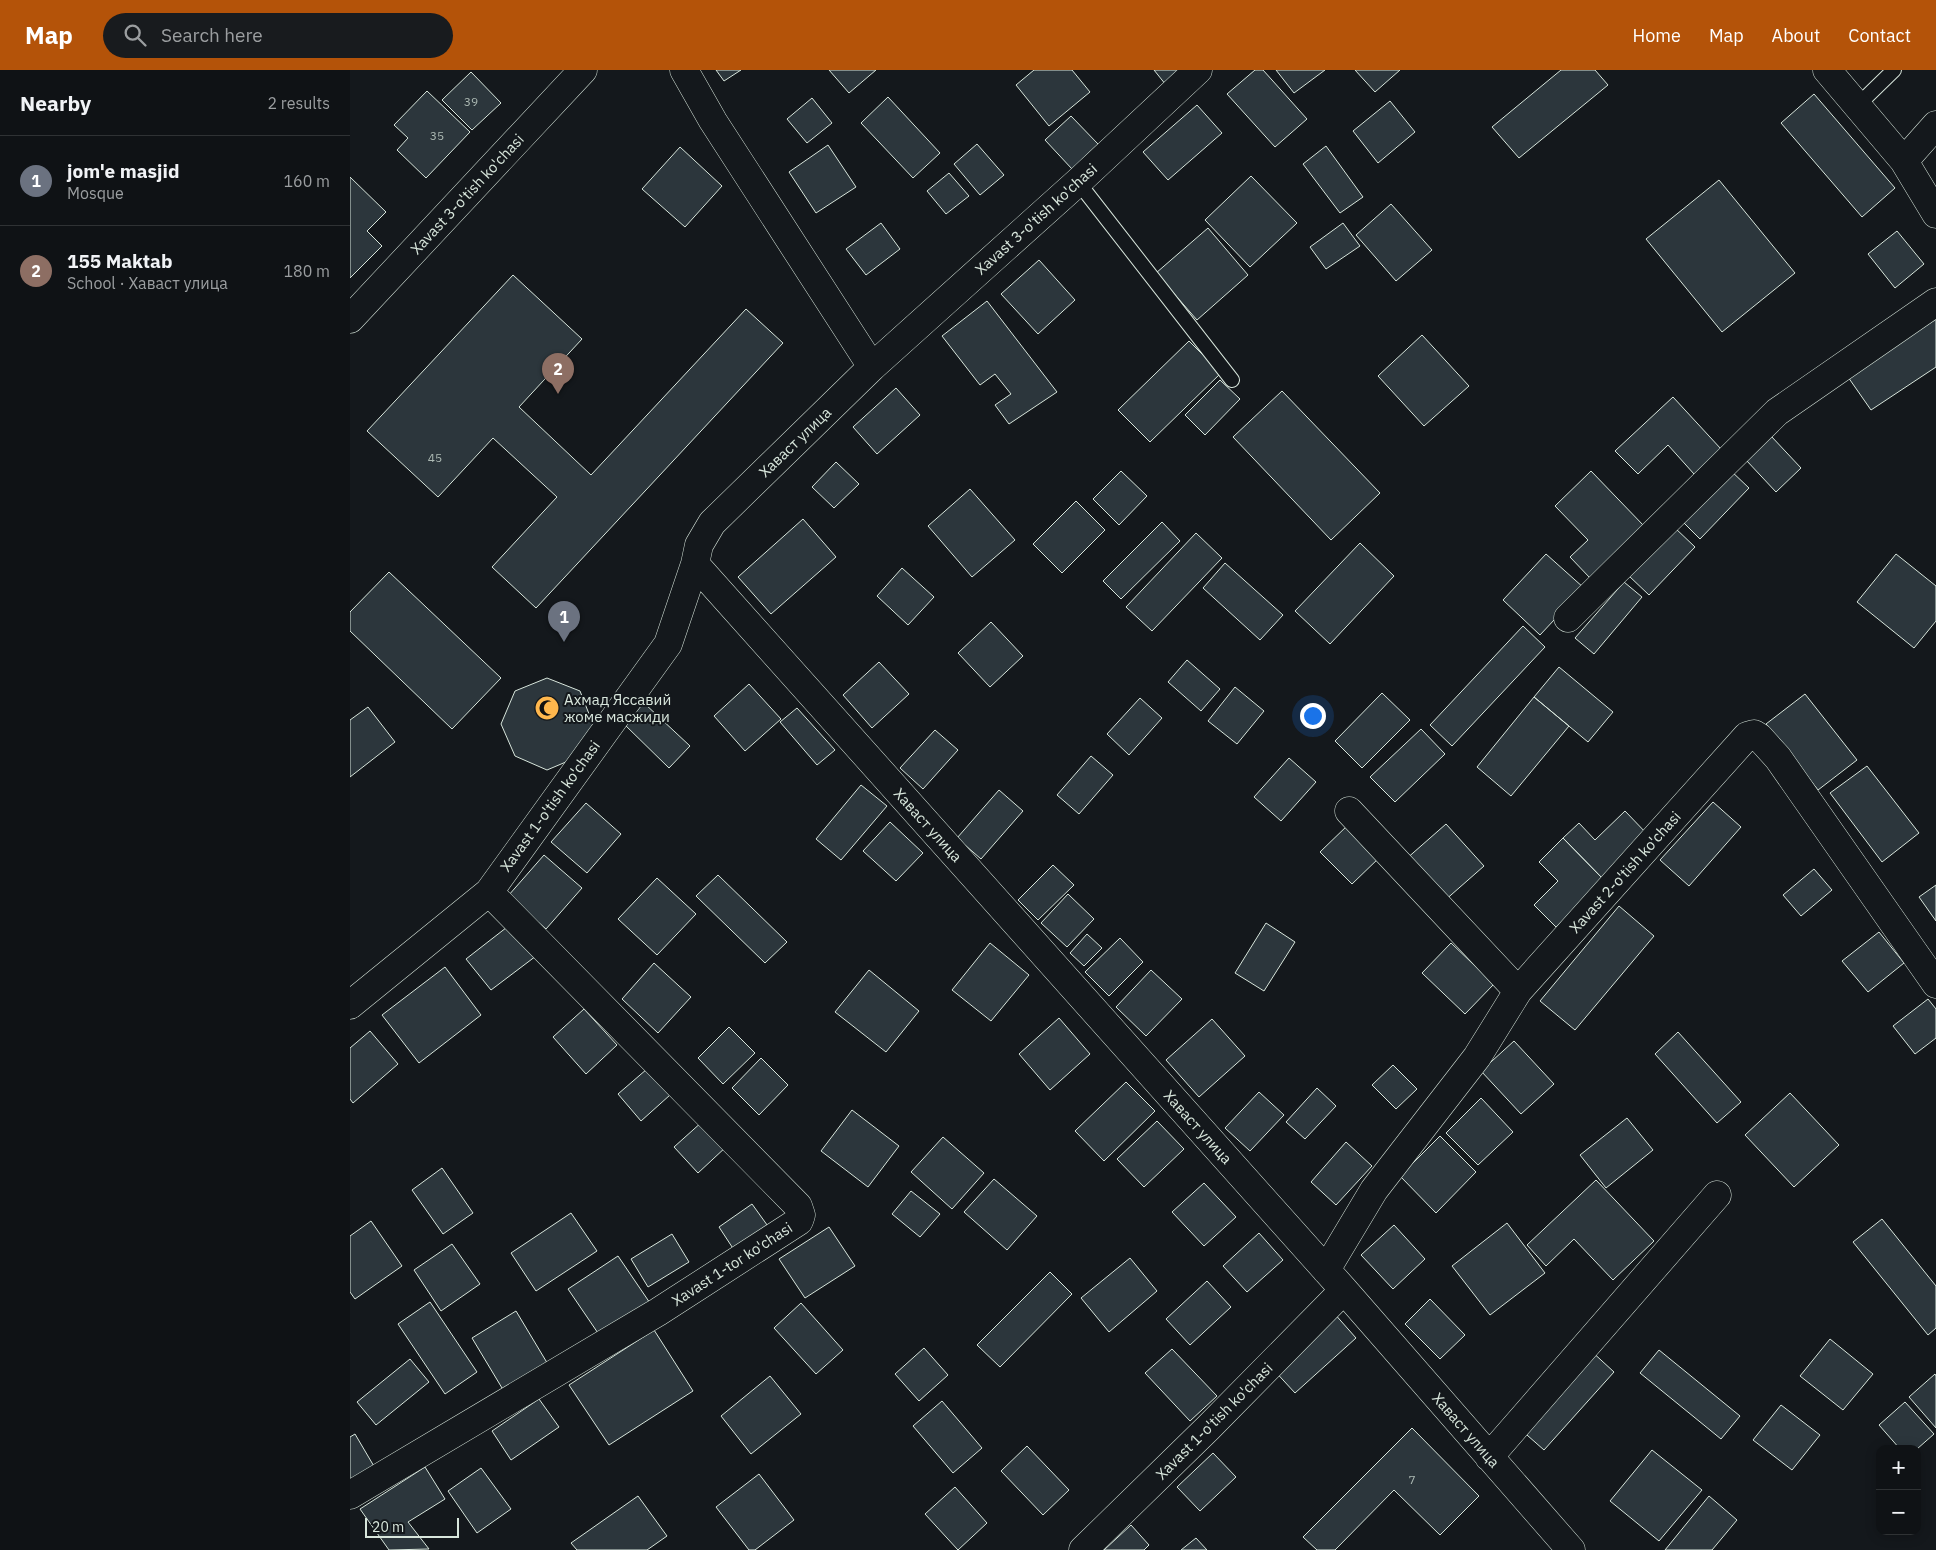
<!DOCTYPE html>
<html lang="en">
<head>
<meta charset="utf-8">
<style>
  :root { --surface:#0f1215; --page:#181b1e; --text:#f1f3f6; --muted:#9b9ea0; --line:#2f3234; --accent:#b45309 }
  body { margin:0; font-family:"IBM Plex Sans",sans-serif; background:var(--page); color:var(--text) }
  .controls { position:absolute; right:15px; bottom:15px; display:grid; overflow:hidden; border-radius:10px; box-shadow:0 2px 12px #0003 }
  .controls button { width:45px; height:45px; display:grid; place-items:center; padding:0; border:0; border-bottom:1px solid var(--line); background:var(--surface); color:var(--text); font:25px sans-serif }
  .scale { position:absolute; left:15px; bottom:12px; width:94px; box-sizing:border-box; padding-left:5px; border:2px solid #d8e6dc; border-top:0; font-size:14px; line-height:18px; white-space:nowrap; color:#d8e6dc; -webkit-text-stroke:4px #14181c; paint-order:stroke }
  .you { position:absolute; left:962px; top:645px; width:18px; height:18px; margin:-12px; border:4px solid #fff; border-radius:50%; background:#1a73e8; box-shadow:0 0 0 8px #1a73e833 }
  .badge { display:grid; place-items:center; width:32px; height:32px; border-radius:50%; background:var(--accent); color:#fff; font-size:16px; font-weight:700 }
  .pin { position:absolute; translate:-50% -41px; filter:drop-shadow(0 1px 2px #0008) }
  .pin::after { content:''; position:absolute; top:26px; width:18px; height:15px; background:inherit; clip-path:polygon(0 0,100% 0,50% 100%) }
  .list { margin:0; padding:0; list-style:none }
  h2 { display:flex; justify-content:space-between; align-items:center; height:65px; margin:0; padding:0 20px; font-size:21px }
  h2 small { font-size:16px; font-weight:400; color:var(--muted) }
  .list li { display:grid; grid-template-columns:32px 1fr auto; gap:15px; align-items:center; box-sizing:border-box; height:90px; padding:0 20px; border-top:1px solid var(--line) }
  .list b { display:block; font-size:19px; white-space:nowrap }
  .list p { margin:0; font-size:16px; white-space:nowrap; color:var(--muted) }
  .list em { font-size:16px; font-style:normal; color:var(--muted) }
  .icon { flex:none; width:28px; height:28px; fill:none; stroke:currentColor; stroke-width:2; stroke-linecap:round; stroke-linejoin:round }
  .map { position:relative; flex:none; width:1586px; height:1480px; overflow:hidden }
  header { display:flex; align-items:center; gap:30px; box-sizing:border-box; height:70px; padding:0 25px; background:var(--accent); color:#fff }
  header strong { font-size:24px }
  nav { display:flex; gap:28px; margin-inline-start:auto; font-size:18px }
  .search { width:350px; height:45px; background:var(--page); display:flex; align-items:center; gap:12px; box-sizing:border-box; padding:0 18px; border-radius:28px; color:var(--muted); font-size:19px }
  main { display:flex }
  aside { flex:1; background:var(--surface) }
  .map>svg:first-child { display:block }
</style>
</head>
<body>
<header>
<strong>Map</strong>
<div class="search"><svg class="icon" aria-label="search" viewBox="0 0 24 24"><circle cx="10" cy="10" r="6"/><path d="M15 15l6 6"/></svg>Search here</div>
<nav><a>Home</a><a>Map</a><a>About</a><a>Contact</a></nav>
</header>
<main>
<aside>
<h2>Nearby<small>2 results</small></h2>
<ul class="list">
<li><span class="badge" style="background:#6b7280">1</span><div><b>jom'e masjid</b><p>Mosque</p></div><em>160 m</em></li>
<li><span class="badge" style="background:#8d6e63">2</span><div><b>155 Maktab</b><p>School · Хаваст улица</p></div><em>180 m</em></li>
</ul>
</aside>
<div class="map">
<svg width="1586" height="1480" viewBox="0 0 1586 1480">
  <rect width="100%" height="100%" fill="#14181c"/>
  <path fill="#2c363c" stroke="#d8e6dc" d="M366,0H391L374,11Z
    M479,0H526L499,23Z
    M684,0H722L740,22L699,56L666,15Z
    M804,0H833L816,15Z
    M905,0H913L957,49L925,77L877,24Z
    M926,0H975L944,23Z
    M1005,0H1050L1025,22Z
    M1211,0H1245L1258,15L1169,88L1142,57Z
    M121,2L151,33L122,60L92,30Z
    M77,21L120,62L76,108L47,80L58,68L44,55Z
    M1464,24L1545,118L1512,147L1431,53Z
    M538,27L590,83L563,108L511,53Z
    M462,28L482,53L457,73L437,49Z
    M1040,31L1065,62L1028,93L1003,61Z
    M847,35L872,63L818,110L793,82Z
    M721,46L748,74L722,99L695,70Z
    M627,74L654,105L630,125L604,94Z
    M478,75L506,117L466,143L439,102Z
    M976,76L1013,127L990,143L953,94Z
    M330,77L372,116L335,157L292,119Z
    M599,103L619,126L596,144L577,121Z
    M901,106L947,153L900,197L855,150Z
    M0,107L36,142L17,161L32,176L0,208Z
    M1369,110L1445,203L1372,262L1296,169Z
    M1041,134L1082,180L1046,211L1006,165Z
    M531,153L550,179L516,205L496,179Z
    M993,153L1010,176L976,199L960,177Z
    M858,158L898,205L847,250L806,203Z
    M1547,161L1574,194L1545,218L1518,184Z
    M689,190L725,230L688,264L651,224Z
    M163,205L232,269L169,337L241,405L396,239L433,273L186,538L142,497L207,427L143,368L88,427L17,361Z
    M637,231L707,322L659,354L645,335L661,324L645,304L630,315L592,266Z
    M1586,249V297L1521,340L1498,307Z
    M1072,265L1119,316L1074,356L1028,306Z
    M839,271L871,303L800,372L768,340Z
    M870,310L890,329L855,365L835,345Z
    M546,318L570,345L527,384L503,357Z
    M932,321L1030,423L981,470L883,367Z
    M1323,327L1371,379L1344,404L1318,375L1288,404L1265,381Z
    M1421,366L1451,398L1426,422L1396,390Z
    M486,392L509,414L484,438L462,417Z
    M1379,399L1399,418L1350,469L1331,450Z
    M771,401L797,426L769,455L743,429Z
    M1241,401L1294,456L1240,508L1220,487L1238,470L1205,436Z
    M620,419L665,470L622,507L578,456Z
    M726,431L755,460L712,503L683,474Z
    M453,449L486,487L421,544L388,507Z
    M812,452L830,471L771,529L753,511Z
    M1324,457L1345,477L1299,525L1278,505Z
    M846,463L872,488L802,561L776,537Z
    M1010,473L1044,506L980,574L945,541Z
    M1196,484L1234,518L1190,565L1153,530Z
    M1546,484L1586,516V551L1564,578L1507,532Z
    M875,493L933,545L910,570L853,518Z
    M552,498L584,527L558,555L527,526Z
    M39,502L151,608L102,659L0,561V542Z
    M1274,512L1292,527L1244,584L1225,568Z
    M641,552L673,586L640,617L608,583Z
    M1173,556L1195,577L1102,676L1080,655Z
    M837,590L870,619L851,641L818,612Z
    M529,592L559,624L522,658L493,625Z
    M1209,597L1263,642L1238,672L1184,627Z
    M197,608L230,621L243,654L230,686L197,700L165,686L151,654L165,621Z
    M399,614L431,649L395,681L364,646Z
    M885,617L914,641L887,674L858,651Z
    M1032,623L1060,650L1012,698L985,671Z
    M1455,624L1507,690L1468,720L1416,654Z
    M1184,627L1219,656L1161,726L1127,697Z
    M790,628L812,648L779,685L757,664Z
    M294,633L340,676L319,698L274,654Z
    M18,637L45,672L0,707V650Z
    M447,638L485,680L467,695L430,652Z
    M1071,659L1095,684L1045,732L1020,707Z
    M585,660L608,680L573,719L550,698Z
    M741,686L763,705L729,744L707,725Z
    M939,688L966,712L931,751L904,727Z
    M1517,696L1569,763L1532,792L1480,723Z
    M511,715L537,736L491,790L466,769Z
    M649,720L673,741L631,789L607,768Z
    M1363,732L1391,757L1339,816L1310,790Z
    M236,733L271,764L237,803L201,772Z
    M1275,741L1299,766L1254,810L1213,768L1229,753L1245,770Z
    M540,752L573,783L546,811L513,781Z
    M999,754L1031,786L1002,814L970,782Z
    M1096,754L1134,796L1093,832L1055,790Z
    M1213,768L1254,810L1206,857L1184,835L1208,811L1189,792Z
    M194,785L232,818L196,859L158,826Z
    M703,795L724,815L688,850L668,830Z
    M1464,799L1482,820L1451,846L1433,825Z
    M368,805L437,872L415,893L346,826Z
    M307,808L346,844L307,885L268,849Z
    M1586,815V851L1569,827Z
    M718,824L744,849L717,877L691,853Z
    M1269,836L1304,866L1225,960L1190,931Z
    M916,853L945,872L914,921L885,903Z
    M161,854L186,886L141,920L116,889Z
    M1529,862L1554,893L1518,922L1492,891Z
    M737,864L752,878L734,896L720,883Z
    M770,868L793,892L759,926L735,902Z
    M640,873L679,905L641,951L602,920Z
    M1101,873L1144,914L1115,944L1072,903Z
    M304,893L341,927L308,963L272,929Z
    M95,897L131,945L69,993L32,945Z
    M519,900L569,941L536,982L485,942Z
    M801,900L832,929L796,966L766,937Z
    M1578,929L1586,939V968L1565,984L1543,956Z
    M234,939L267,975L236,1004L203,967Z
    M709,948L740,984L700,1020L669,984Z
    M862,949L895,986L849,1027L816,990Z
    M379,957L405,983L373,1014L348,988Z
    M20,961L48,994L3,1033L0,1029V978Z
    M1328,962L1391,1032L1367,1053L1305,984Z
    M1164,971L1204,1014L1171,1044L1131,1001Z
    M411,988L438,1015L409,1045L382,1018Z
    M1043,995L1067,1019L1046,1039L1022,1015Z
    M297,999L320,1025L291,1051L268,1024Z
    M776,1012L805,1041L754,1091L725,1061Z
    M967,1018L986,1036L955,1069L936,1052Z
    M909,1022L934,1045L900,1081L875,1058Z
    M1440,1023L1489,1075L1444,1117L1395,1065Z
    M1131,1028L1163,1062L1128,1095L1096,1063Z
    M502,1040L549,1076L518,1117L471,1081Z
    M1277,1048L1303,1080L1256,1118L1230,1085Z
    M353,1051L377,1076L348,1103L324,1077Z
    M807,1051L834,1079L794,1117L767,1089Z
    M1090,1066L1126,1102L1086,1143L1050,1106Z
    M593,1067L634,1103L602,1139L561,1102Z
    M996,1072L1022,1096L986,1135L961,1112Z
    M92,1098L123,1143L93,1164L62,1120Z
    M644,1109L687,1146L657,1180L614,1142Z
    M1246,1110L1304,1171L1263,1210L1224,1169L1196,1196L1177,1175Z
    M854,1113L886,1147L854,1176L822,1142Z
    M561,1121L590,1144L570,1167L542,1144Z
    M402,1134L420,1159L386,1183L369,1157Z
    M221,1143L247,1181L186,1221L161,1183Z
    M1532,1149L1586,1216V1258L1578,1265L1503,1172Z
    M21,1151L52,1196L5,1229L0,1222V1166Z
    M1157,1153L1195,1203L1140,1245L1102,1196Z
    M1044,1155L1075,1189L1043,1219L1011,1185Z
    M479,1157L505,1196L455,1228L429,1189Z
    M909,1163L933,1190L897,1222L873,1196Z
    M322,1164L339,1192L298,1217L281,1189Z
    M102,1174L130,1214L91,1241L64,1200Z
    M268,1186L302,1236L252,1269L218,1219Z
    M780,1188L807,1221L759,1262L731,1228Z
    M700,1202L722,1224L650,1297L627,1275Z
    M857,1211L881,1237L840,1275L816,1249Z
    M1080,1229L1115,1265L1090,1289L1055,1254Z
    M80,1232L127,1302L95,1324L48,1254Z
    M451,1233L493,1280L466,1304L424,1258Z
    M166,1241L199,1296L155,1323L122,1268Z
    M983,1242L1006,1268L945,1323L922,1298Z
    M304,1260L343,1321L259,1375L219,1315Z
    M1480,1269L1523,1304L1493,1340L1450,1306Z
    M574,1278L598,1305L569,1331L545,1304Z
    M822,1279L867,1326L840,1351L795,1303Z
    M1239,1279L1264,1302L1194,1380L1169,1358Z
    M1309,1280L1390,1346L1371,1369L1290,1303Z
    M60,1289L79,1312L26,1355L7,1332Z
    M1585,1304L1586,1306V1358L1559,1327Z
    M420,1306L451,1344L401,1384L371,1346Z
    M189,1329L209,1357L161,1390L142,1361Z
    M592,1331L632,1378L603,1403L563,1356Z
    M1555,1332L1584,1364L1567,1379H1550L1529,1355Z
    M1431,1335L1470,1365L1442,1400L1403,1370Z
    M1062,1358L1129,1426L1090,1465L1044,1420L985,1480H967L953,1467Z
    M5,1364L25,1398L0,1413V1367Z
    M677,1376L719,1420L693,1445L651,1401Z
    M1302,1380L1352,1420L1309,1471L1260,1431Z
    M863,1383L886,1407L850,1441L827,1417Z
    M75,1397L95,1429L58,1452L79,1479L39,1480L10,1439Z
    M131,1398L161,1439L127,1463L98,1421Z
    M409,1404L444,1450L405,1480H399L366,1437Z
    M605,1417L637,1453L608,1480L575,1444Z
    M288,1426L317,1466L297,1480H227L221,1473Z
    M1359,1426L1387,1450L1362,1480H1315Z
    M781,1455L799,1475L794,1480H754Z
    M846,1468L857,1480H831Z"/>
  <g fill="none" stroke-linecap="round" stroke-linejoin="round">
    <defs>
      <path id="service" d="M1507,36L1544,0
        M728,112L882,310"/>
      <path id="minor" d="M334,0L363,51L522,297L362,453L349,475L345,494L994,1220L1221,1480
        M1477,0L1554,91L1586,144
        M1554,91L1586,55
        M0,249L233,0
        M522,297L728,112L848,0
        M1218,548L1427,342L1586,232
        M999,741L1168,921
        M0,935L139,822L318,574L345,494
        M976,1200L1024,1120L1127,987L1168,921L1397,666L1404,664L1409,667L1428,688L1586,914
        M1139,1387L1367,1125
        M0,1425L308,1242L449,1151L451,1145L448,1136L139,822
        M733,1480L858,1358L994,1220"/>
    </defs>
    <use href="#service" stroke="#d8e6dc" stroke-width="16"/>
    <use href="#minor" stroke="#d8e6dc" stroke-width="29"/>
    <use href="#service" stroke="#14181c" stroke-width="14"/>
    <use href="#minor" stroke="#14181c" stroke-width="28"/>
  </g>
  <defs>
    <symbol id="mosque-disc" viewBox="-11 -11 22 22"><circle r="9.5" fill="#ffb74d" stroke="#14181c"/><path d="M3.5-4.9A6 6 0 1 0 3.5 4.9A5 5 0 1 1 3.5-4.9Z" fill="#111"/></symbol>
  </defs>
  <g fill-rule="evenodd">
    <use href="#mosque-disc" x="183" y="624" width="28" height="28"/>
  </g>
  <g text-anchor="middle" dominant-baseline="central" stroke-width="4" stroke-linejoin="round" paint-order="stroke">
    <g font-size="12" fill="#adbab4">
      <text x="121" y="31">39</text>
      <text x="87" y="65">35</text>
      <text x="85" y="387">45</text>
      <text x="1062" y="1409">7</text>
    </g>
    <g font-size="15" fill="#d8e6dc" stroke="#14181c">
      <text transform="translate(117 124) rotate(-47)">Xavast 3-o'tish ko'chasi</text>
      <text transform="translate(686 149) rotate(-42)">Xavast 3-o'tish ko'chasi</text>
      <text transform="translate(445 372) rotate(-44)">Хаваст улица</text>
      <text transform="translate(200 736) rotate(-54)">Xavast 1-o'tish ko'chasi</text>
      <text transform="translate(578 755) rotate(48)">Хаваст улица</text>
      <text transform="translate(1275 802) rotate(-48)">Xavast 2-o'tish ko'chasi</text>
      <text transform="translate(848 1057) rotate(48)">Хаваст улица</text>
      <text transform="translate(382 1194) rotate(-33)">Xavast 1-tor ko'chasi</text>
      <text transform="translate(864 1351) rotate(-45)">Xavast 1-o'tish ko'chasi</text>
      <text transform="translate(1116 1360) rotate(49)">Хаваст улица</text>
    </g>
    <g font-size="15" fill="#d8e6dc" stroke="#14181c" text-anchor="start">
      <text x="214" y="629">Ахмад Яссавий<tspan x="214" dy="17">жоме масжиди</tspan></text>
    </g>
  </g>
</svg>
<div class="controls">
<button>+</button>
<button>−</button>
</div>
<div class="scale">20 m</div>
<div class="you"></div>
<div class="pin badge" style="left:214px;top:572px;background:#6b7280">1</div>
<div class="pin badge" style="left:208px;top:324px;background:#8d6e63">2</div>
</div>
</main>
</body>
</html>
